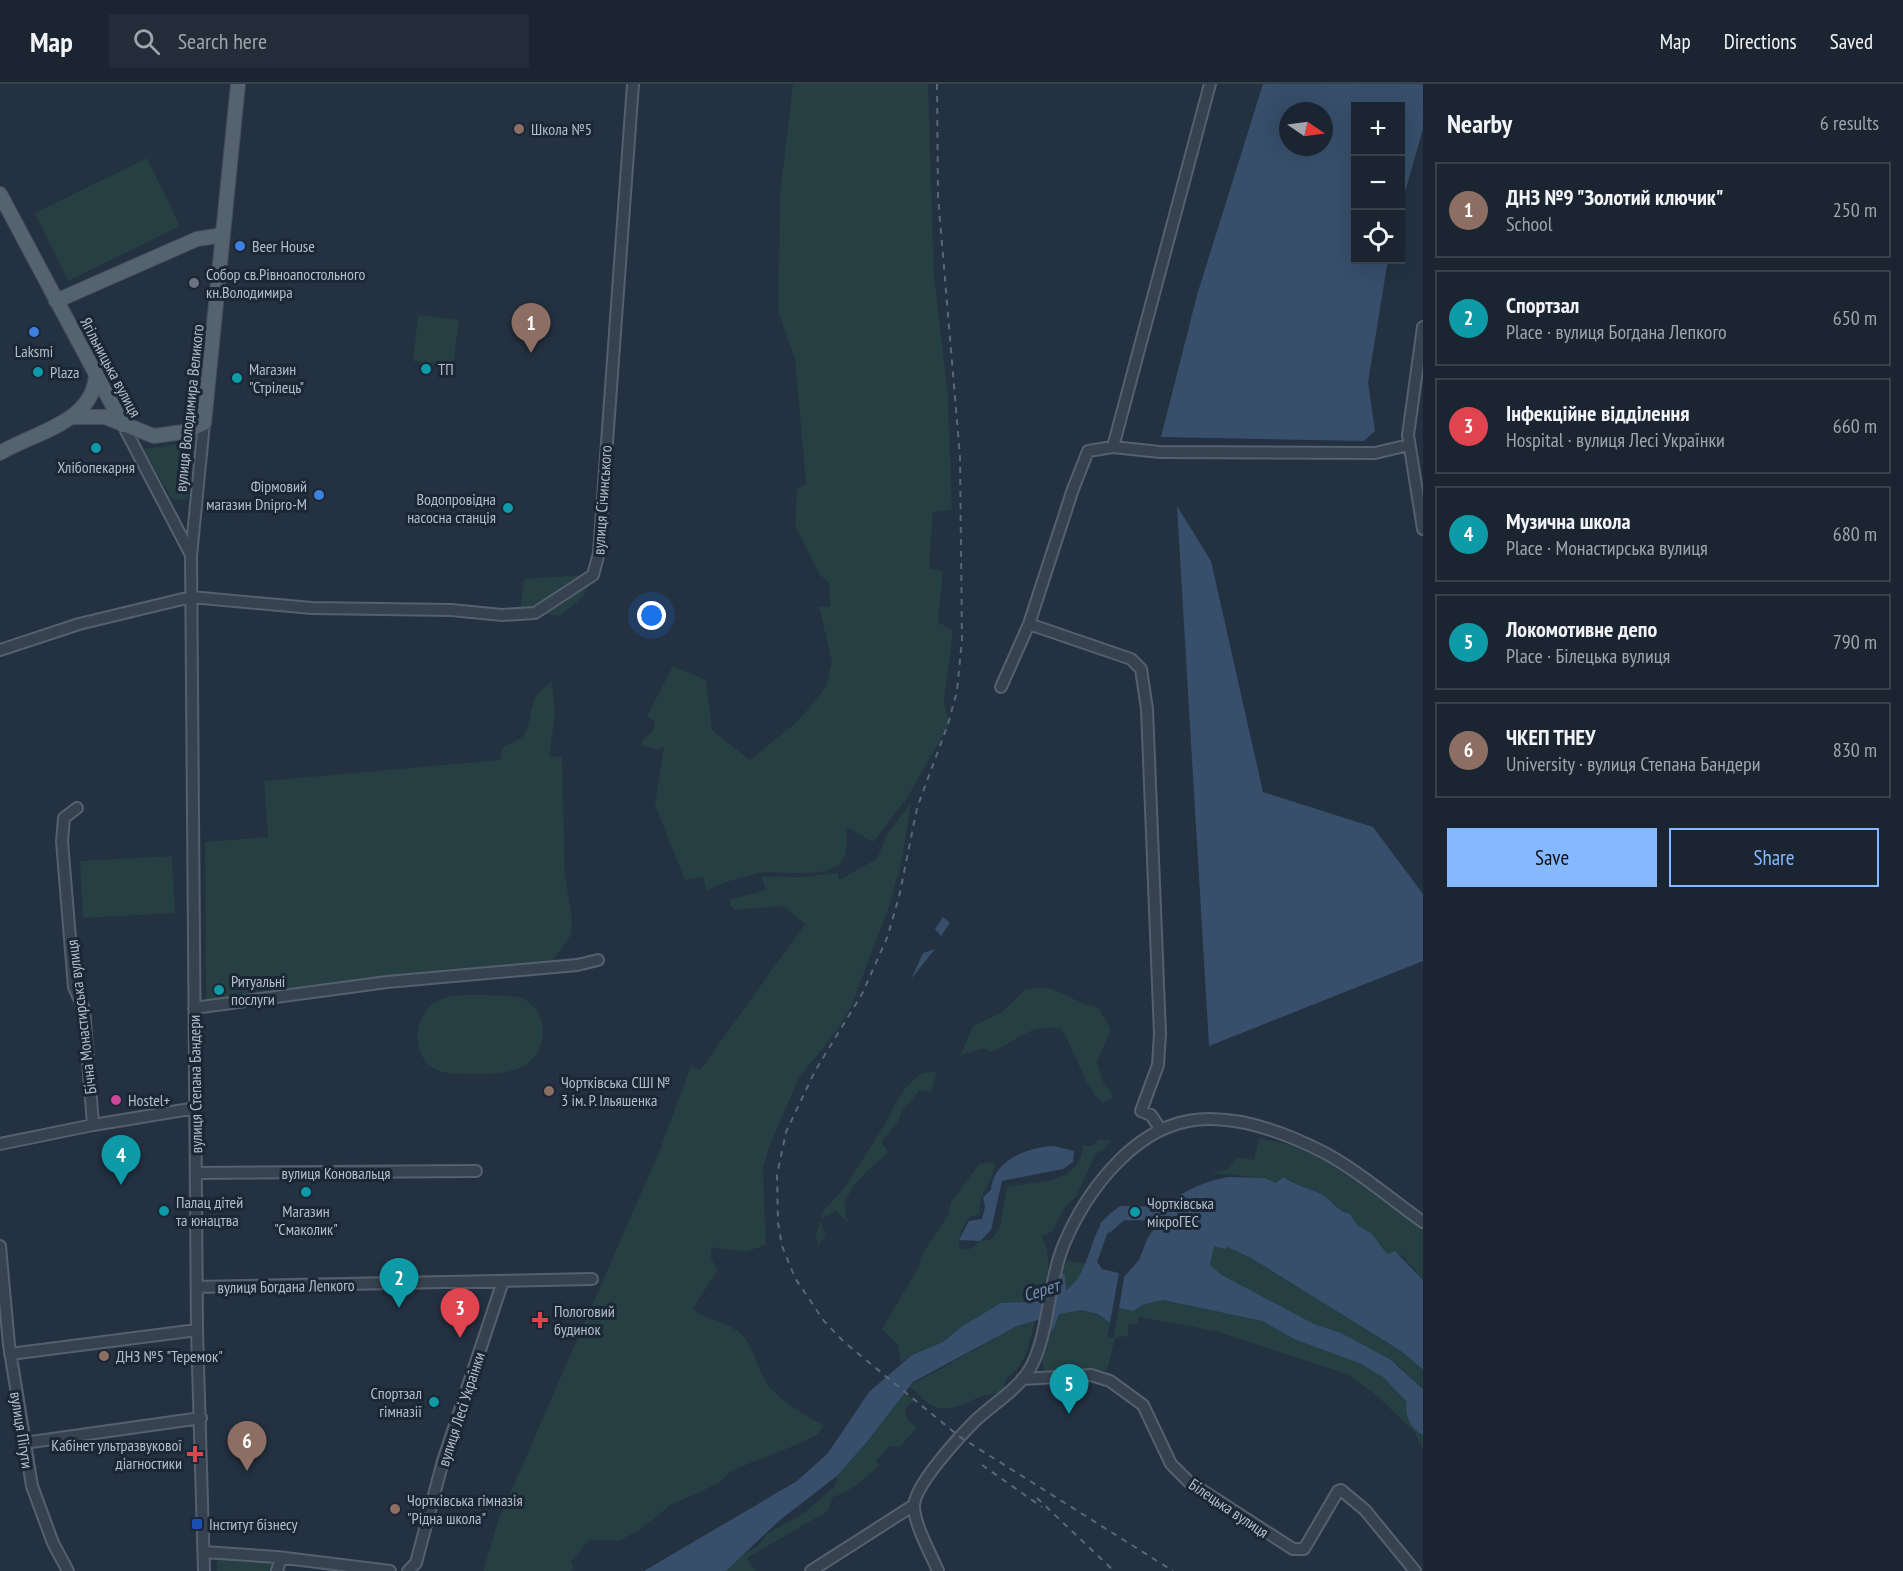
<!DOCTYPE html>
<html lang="en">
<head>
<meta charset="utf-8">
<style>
  :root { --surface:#1a2531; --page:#232d39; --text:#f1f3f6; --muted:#9fa5ab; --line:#38424d; --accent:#85b8ff }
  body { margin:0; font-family:"PT Sans Narrow",sans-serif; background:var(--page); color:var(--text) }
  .controls { position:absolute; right:18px; top:18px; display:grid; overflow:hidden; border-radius:0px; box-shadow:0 6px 24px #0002 }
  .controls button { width:54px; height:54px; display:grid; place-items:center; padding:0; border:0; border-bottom:2px solid var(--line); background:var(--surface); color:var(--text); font:30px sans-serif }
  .compass { position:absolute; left:1279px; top:18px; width:54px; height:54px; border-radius:50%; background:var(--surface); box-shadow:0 6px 24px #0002; rotate:103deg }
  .you { position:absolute; left:652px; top:532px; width:21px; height:21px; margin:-15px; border:4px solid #fff; border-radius:50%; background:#1a73e8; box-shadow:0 0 0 9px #1a73e833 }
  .badge { display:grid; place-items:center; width:39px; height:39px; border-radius:50%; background:var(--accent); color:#fff; font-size:20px; font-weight:700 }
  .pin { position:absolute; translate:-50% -50px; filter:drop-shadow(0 2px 3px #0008) }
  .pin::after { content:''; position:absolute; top:32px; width:21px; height:18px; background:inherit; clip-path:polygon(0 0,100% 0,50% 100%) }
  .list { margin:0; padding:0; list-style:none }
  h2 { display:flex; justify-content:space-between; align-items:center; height:78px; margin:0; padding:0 24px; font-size:26px }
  h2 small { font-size:20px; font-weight:400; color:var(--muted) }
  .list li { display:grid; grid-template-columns:39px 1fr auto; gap:18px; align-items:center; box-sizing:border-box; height:96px; margin:0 12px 12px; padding:0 12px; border:2px solid var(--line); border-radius:0px }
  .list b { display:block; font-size:22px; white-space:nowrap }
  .list p { margin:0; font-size:20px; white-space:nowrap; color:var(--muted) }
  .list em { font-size:20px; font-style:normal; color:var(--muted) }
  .actions { display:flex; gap:12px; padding:18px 24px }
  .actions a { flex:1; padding:14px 0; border:2px solid var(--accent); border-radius:0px; text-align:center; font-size:21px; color:var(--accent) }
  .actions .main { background:var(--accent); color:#111 }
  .icon { flex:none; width:33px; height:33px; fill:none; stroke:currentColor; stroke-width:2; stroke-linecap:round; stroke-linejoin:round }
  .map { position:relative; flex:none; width:1423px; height:1487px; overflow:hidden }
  header { display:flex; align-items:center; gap:36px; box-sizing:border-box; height:84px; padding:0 30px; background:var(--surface); border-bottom:2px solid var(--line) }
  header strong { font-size:28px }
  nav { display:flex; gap:33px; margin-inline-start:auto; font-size:21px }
  .search { width:420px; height:54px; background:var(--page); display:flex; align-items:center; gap:15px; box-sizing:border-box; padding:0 21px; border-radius:0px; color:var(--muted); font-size:22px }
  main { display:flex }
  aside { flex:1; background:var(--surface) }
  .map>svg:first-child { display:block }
</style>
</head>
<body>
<header>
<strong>Map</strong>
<div class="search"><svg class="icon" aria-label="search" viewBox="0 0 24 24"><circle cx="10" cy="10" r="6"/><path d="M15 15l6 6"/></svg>Search here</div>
<nav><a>Map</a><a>Directions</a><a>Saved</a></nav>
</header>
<main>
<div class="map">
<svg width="1423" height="1487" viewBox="0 0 1423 1487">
  <rect width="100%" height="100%" fill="#233141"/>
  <path fill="#253f42" d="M793,0H928L934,191L948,312L952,426L933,428L929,484L943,487L938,538L953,547L944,617L949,641L907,714L873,758L847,743C846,751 848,763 845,771C836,799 779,785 759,789C740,794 724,797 707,807L703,793L685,796L655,721L664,663L658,666L641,661L642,656L653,647L655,637L647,632L673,582L706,596L712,646L750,676L799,636L826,603L832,577L819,523H830L829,499L820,491L795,442L797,405L806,400L795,276L778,227L780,110Z
    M147,74L180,142L68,197L35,129Z
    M418,231L459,236L453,282L413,277Z
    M195,358L189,412L185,416L172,415L143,365Z
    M587,491L545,520L520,526L524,495Z
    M588,498C589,514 568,524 559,532L542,529Z
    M552,597L555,631L549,672L562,673L565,793L572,835L571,851L552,877L466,884L206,918L205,758L268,753L264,697L500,676L503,663C537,650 524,641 535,614C537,608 547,602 552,597Z
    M911,719L903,771L890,820L851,923L838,945L799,994L769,1063L763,1084L766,1161L744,1168L711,1163V1175L718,1186L693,1224C708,1239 734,1238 745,1254C754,1265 757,1283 765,1296C776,1316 805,1330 824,1342L818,1350L801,1359L733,1386L717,1400L669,1422L640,1446L620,1456H590L571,1477L574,1485L571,1487H483L498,1437L659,1068L691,982L700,986L805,840L782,822L736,826L730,822L729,816L766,806L762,793H800L838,789L839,796L877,775L888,748Z
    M172,772L175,829L83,834L80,777Z
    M1026,905C1034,905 1047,903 1054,906C1070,912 1082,921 1098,923L1111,945L1097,978L1103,998L1114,1012L1103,1019C1085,1006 1075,966 1061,945C1032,938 1017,957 991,968L982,964L960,972L973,942L1002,928Z
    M504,911C509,912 517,912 522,914C550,928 549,966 524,982C508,992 465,991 447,989C410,984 408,930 440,916C458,908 484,912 504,911Z
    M937,987L931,1008L920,1006L902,1027L899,1037L881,1058L889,1069C875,1079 849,1102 845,1120C844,1126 847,1133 848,1139L836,1127L820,1136L826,1151L818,1162L816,1150L824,1126L844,1104L884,1042L896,1018L907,1002L922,989Z
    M1259,1054C1271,1057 1284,1058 1295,1063C1338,1079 1385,1119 1423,1146V1196L1402,1171H1387L1371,1149L1357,1141L1350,1130C1337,1127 1333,1118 1323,1111C1314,1105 1296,1102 1283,1093L1276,1099L1265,1094L1210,1089L1227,1085L1238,1073L1254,1076Z
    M1099,1056H1111L1106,1063L1095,1071L1076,1113L1067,1120L1052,1148L1042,1152C1052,1173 1048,1188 1043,1210L1025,1218L1001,1220L961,1243L943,1258L912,1271L901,1279L898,1261L882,1245L919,1182L922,1170L948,1131L951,1118L979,1080L994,1078C997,1096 977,1109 980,1130L969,1133L961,1148L959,1164L970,1165L980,1157L992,1155L1000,1143L1007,1103C1038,1097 1080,1101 1083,1061L1092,1062Z
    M1213,1162H1228L1251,1174L1401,1267L1423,1286V1305L1399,1282L1341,1249L1314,1240L1222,1191L1210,1181Z
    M1066,1176L1086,1180L1076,1199L1066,1206L1065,1191L1062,1190Z
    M1163,1216L1262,1237L1296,1256L1359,1279L1383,1293L1401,1310L1408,1318L1420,1351H1423V1366L1415,1349L1375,1310L1347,1290L1215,1247L1139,1233L1138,1240H1128V1252L1115,1254L1107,1286L1044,1287L1041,1271L1046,1252L1054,1244L1059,1230L1081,1226L1098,1230L1110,1239L1107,1252L1113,1254L1119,1224L1133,1227L1142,1221Z
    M1035,1237C1029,1258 1027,1282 1007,1293L1002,1310C976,1306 957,1334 931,1321C923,1317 917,1308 909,1302L1017,1242Z
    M904,1308L915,1316L905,1325L908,1336L917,1343L900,1363L889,1362L876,1377L880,1382C864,1393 853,1407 833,1413L828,1427L747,1474L756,1487H726L741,1471L757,1463L767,1450L804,1429L835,1402L837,1392L866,1359Z
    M217,1471L272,1477L276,1480L274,1487H217Z"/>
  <path fill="#374f6b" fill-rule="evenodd" d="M1263,0H1423V45L1401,122L1400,22H1356V176H1388L1368,298L1375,347L1364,357L1161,353L1197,211ZM1288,27H1324V63H1288Z
    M1177,422L1211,477L1263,708L1373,743L1423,810V877L1209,962Z
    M943,833L950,839L941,852L935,845Z
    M935,865L911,895L923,869Z
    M1054,1062L1074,1067L1073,1078L1063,1085L1002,1097L991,1146L980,1157L959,1156L969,1137L982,1135L985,1123L983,1113L991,1106C993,1076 1028,1063 1054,1062Z
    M1229,1093L1265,1094L1276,1099L1283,1093C1296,1102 1313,1105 1323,1111C1333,1118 1337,1127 1350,1130L1357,1141L1371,1149L1387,1170L1395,1167L1423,1196V1286L1401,1267L1251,1174L1228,1163L1225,1165L1214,1162L1210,1181L1222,1191L1314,1240L1341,1249L1391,1276L1423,1305V1351C1411,1345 1404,1332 1407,1318L1383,1293L1359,1279L1296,1256L1262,1237L1163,1216L1142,1221L1133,1227L1119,1224L1124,1193L1139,1176L1148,1153L1159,1139L1153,1133L1154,1127L1168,1124C1175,1108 1212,1095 1229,1093Z
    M1117,1125L1121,1126L1119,1133L1109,1145L1097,1178L1102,1185L1119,1189L1110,1239L1098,1230L1081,1226L1059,1230L1054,1244L1046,1252L1051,1232L1017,1242L913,1298L866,1359L837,1392L780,1436L726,1487H644L797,1397L828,1369L869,1308L912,1271L943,1258L961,1243L1001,1219L1025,1218L1041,1210L1058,1208L1062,1190H1065L1066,1206C1094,1187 1087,1141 1117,1125Z"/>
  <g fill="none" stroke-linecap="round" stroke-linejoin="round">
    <path stroke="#374f6b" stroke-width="14" d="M1107,1142L1122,1129L1171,1130"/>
    <defs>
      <path id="minor" d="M1423,243L1408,351L1423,445
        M204,339L191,472L197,1246L204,1487
        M123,341L191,471
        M1113,363L1210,0
        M1029,540L1073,405L1088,367L1113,363L1160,368L1375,369L1409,361
        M0,566L79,540L191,513L312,524L451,526L502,531L535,529L593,491L599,469L633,0
        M1001,603L1029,540L1131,575L1141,585L1147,625L1160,950L1158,981L1141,1027L1151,1031L1161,1046
        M77,724L64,734L62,757L74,903L84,925L93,1041
        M194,924L387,898L577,881L598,876
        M0,1060L93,1041L196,1024
        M197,1089L476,1087
        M0,1162L9,1261L32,1402L53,1459L68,1487
        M197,1203L592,1195
        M10,1270L197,1246
        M1022,1295L1091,1291L1110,1297L1143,1321L1171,1380L1189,1398L1293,1465H1304L1338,1407L1341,1406L1365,1426L1415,1487
        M24,1359L201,1334
        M204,1468L277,1473L390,1487
        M277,1487L281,1474
        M408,1487L416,1479L443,1377L503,1197
        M811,1487L914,1421
        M938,1487C930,1468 916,1444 914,1424C912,1403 961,1351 976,1336C993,1320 1020,1304 1031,1283C1049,1249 1048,1198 1064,1160C1085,1110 1130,1048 1188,1037C1232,1029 1284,1048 1323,1068C1356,1085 1392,1116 1423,1138"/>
      <path id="major" d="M0,110L123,341
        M56,217L197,155L223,151
        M72,333H105L154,352L183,348L204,339L238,0
        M0,369C35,348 96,338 96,288"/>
    </defs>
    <use href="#minor" stroke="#55606e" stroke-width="14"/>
    <use href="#major" stroke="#444e5c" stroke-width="16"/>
    <use href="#minor" stroke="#374250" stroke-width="10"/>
    <use href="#major" stroke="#556270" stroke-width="14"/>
    <path stroke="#596778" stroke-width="2" stroke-dasharray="6 6" stroke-linecap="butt" d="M937,0L938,112L960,373L962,555L957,607L948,640L917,724L899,813L887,854L862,910L815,987L786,1048L777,1091L778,1139L782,1162L795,1194L824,1237L844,1258L960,1353L1173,1487
      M982,1381L1042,1423
      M1037,1414L1114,1487"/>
  </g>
  <g fill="#8d6e63" stroke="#1c2735" stroke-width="2">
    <circle cx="519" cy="45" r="6"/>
    <circle cx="549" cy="1007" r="6"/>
    <circle cx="104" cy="1272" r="6"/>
    <circle cx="395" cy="1425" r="6"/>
  </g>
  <g fill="#3f7fe0" stroke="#1c2735" stroke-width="2">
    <circle cx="240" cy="162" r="6"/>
    <circle cx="34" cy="248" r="6"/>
    <circle cx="319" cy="411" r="6"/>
  </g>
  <circle fill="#6b7280" stroke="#1c2735" stroke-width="2" cx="194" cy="199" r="6"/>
  <g fill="#0f9aa8" stroke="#1c2735" stroke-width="2">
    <circle cx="426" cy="285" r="6"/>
    <circle cx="38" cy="288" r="6"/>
    <circle cx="237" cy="294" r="6"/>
    <circle cx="96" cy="364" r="6"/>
    <circle cx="508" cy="424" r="6"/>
    <circle cx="219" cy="906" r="6"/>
    <circle cx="306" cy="1108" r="6"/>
    <circle cx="164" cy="1127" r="6"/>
    <circle cx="1135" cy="1128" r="6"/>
    <circle cx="434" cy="1318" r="6"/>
  </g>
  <circle fill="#d1479c" stroke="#1c2735" stroke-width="2" cx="116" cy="1016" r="6"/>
  <g fill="#e0444e" stroke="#1c2735" stroke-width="2">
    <path d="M537 1227h6v6h6v6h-6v6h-6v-6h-6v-6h6z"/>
    <path d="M192 1361h6v6h6v6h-6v6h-6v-6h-6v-6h6z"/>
  </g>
  <rect fill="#1a4fb4" stroke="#1c2735" stroke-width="2" x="191" y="1434" width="12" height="12" rx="3"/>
  <g text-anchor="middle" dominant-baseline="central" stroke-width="6" stroke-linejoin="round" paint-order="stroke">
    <g font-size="16" fill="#b4bdcb" stroke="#1c2735" text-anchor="start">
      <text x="531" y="45">Школа №5</text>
      <text x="252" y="162">Beer House</text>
      <text x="206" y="190">Собор св.Рівноапостольного<tspan x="206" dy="18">кн.Володимира</tspan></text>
      <text x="34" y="267" text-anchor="middle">Laksmi</text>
      <text x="249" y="285">Магазин<tspan x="249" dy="18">"Стрілець"</tspan></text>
      <text x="438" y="285">ТП</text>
      <text x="50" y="288">Plaza</text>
      <text x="96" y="383" text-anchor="middle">Хлібопекарня</text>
      <text x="307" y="402" text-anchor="end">Фірмовий<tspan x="307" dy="18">магазин Dnipro-M</tspan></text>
      <text x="496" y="415" text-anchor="end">Водопровідна<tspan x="496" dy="18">насосна станція</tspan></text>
      <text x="231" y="897">Ритуальні<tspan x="231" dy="18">послуги</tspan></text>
      <text x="561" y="998">Чортківська СШІ №<tspan x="561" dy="18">3 ім. Р. Ільяшенка</tspan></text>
      <text x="128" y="1016">Hostel+</text>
      <text x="176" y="1118">Палац дітей<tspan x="176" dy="18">та юнацтва</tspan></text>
      <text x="1147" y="1119">Чортківська<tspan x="1147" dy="18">мікроГЕС</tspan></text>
      <text x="306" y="1127" text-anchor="middle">Магазин<tspan x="306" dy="18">"Смаколик"</tspan></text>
      <text x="554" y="1227">Пологовий<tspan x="554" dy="18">будинок</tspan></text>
      <text x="116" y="1272">ДНЗ №5 "Теремок"</text>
      <text x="422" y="1309" text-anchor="end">Спортзал<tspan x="422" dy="18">гімназії</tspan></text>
      <text x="182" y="1361" text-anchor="end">Кабінет ультразвукової<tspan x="182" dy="18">діагностики</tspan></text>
      <text x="407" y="1416">Чортківська гімназія<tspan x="407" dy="18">"Рідна школа"</tspan></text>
      <text x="209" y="1440">Інститут бізнесу</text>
    </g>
    <g font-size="16" fill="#b4bdcb" stroke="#1c2735">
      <text transform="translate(111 283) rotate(62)">Ягільницька вулиця</text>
      <text transform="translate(189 324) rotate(-84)">вулиця Володимира Великого</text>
      <text transform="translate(602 416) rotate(-86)">вулиця Січинського</text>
      <text transform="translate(81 933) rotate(-97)">Бічна Монастирська вулиця</text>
      <text transform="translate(195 1000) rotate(-91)">вулиця Степана Бандери</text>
      <text x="336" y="1089">вулиця Коновальця</text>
      <text transform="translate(286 1202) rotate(-1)">вулиця Богдана Лепкого</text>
      <text transform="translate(461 1325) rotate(-72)">вулиця Лесі Українки</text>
      <text transform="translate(22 1346) rotate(81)">вулиця Пігути</text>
      <text transform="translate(1229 1424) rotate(34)">Білецька вулиця</text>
    </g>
    <g font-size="18" font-style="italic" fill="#728fb0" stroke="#1c2735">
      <text transform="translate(1041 1206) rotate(-17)">Серет</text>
    </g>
  </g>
</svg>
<div class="controls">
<button>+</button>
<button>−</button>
<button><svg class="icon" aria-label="locate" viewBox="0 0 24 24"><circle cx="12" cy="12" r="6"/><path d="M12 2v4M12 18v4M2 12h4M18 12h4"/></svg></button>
</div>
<svg class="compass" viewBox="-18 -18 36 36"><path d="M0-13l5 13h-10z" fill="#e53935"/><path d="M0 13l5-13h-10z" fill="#9fa5ab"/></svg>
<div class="you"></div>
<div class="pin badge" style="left:531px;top:269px;background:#8d6e63">1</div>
<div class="pin badge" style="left:399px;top:1224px;background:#0f9aa8">2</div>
<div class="pin badge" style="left:460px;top:1254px;background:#e0444e">3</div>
<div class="pin badge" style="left:121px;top:1101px;background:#0f9aa8">4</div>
<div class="pin badge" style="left:1069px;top:1330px;background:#0f9aa8">5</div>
<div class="pin badge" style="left:247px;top:1387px;background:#8d6e63">6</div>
</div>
<aside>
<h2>Nearby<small>6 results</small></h2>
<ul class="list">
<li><span class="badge" style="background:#8d6e63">1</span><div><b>ДНЗ №9 &quot;Золотий ключик&quot;</b><p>School</p></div><em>250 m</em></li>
<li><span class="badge" style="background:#0f9aa8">2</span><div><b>Спортзал</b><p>Place · вулиця Богдана Лепкого</p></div><em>650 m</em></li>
<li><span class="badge" style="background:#e0444e">3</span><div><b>Інфекційне відділення</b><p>Hospital · вулиця Лесі Українки</p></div><em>660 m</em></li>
<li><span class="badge" style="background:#0f9aa8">4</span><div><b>Музична школа</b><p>Place · Монастирська вулиця</p></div><em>680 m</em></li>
<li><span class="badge" style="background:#0f9aa8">5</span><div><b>Локомотивне депо</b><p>Place · Білецька вулиця</p></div><em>790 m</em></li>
<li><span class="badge" style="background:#8d6e63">6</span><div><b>ЧКЕП ТНЕУ</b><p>University · вулиця Степана Бандери</p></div><em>830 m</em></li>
</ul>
<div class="actions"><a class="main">Save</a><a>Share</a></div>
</aside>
</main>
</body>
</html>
